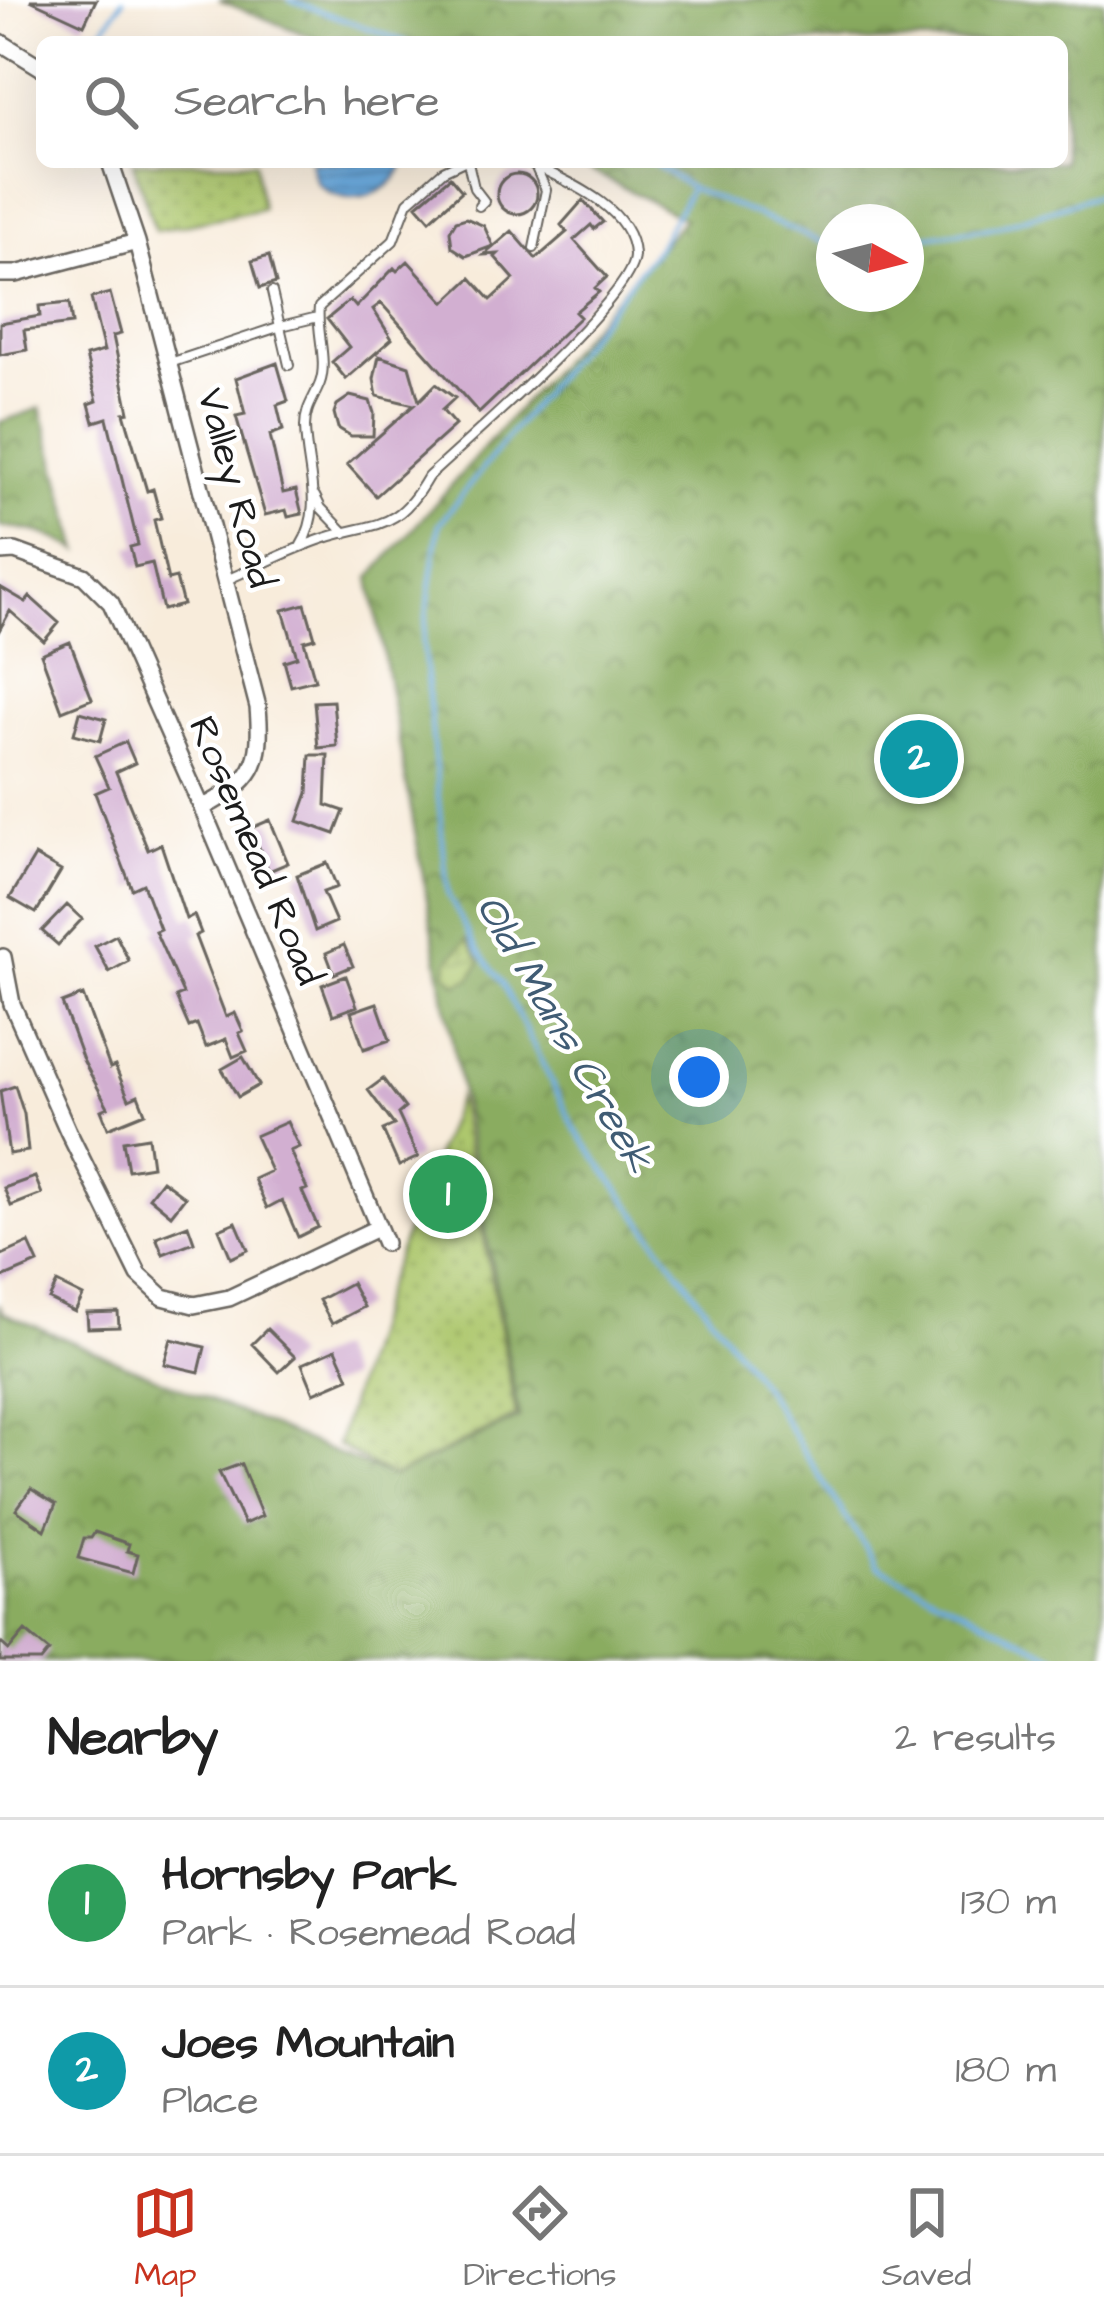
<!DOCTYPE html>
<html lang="en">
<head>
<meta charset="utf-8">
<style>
  :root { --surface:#fff; --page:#f6f6f6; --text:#222; --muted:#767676; --line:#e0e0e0; --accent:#c8321e }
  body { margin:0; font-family:"Architects Daughter",sans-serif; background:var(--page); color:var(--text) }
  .compass { position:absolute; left:816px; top:204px; width:108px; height:108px; border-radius:50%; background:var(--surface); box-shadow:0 12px 48px #0002; rotate:97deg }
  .you { position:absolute; left:699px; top:1077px; width:42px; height:42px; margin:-30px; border:9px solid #fff; border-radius:50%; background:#1a73e8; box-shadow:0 0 0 18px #1a73e833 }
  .badge { display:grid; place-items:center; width:78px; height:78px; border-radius:50%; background:var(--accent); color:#fff; font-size:39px; font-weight:700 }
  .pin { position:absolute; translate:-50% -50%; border:6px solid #fff; box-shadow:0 3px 12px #0006 }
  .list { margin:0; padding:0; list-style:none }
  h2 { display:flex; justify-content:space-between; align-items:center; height:156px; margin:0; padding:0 48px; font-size:51px }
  h2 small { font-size:39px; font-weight:400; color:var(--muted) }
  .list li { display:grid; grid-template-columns:78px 1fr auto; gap:36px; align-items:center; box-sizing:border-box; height:168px; padding:0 48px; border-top:3px solid var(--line) }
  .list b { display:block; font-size:45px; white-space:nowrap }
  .list p { margin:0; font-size:39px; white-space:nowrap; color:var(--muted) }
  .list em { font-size:39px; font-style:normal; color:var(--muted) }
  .icon { flex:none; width:66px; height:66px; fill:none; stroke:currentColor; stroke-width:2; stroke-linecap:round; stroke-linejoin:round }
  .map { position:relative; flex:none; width:1104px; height:1661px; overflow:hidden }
  .search { position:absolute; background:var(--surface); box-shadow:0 12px 48px #0002; left:36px; right:36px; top:36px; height:132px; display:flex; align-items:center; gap:30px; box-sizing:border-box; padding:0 42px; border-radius:18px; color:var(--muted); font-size:45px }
  .sheet { height:492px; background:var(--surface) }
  nav { display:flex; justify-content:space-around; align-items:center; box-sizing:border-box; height:168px; border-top:3px solid var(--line); background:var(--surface); font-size:33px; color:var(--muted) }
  nav a { display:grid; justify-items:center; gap:6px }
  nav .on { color:var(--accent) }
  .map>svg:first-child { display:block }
</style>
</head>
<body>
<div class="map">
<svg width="1104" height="1661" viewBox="0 0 1104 1661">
  <defs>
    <pattern id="forest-crowns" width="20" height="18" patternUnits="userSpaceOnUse" patternTransform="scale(3)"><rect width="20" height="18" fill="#8aac60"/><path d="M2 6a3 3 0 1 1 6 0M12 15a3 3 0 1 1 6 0" fill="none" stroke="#708b4e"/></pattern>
    <pattern id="wetland-marsh" width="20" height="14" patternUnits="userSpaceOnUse" patternTransform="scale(3)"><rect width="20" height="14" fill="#adc76d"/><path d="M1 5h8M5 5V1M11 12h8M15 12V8" fill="none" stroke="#94aa5e"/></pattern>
    <pattern id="park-dots" width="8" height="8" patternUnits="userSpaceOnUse" patternTransform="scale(3)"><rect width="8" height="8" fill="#adc76d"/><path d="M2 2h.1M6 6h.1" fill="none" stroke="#94aa5e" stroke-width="1.8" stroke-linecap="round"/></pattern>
    <pattern id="water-rules" width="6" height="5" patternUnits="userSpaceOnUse" patternTransform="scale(3)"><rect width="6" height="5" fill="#6cabdf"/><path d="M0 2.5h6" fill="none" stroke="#588ab4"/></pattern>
  </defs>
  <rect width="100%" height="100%" fill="#fff"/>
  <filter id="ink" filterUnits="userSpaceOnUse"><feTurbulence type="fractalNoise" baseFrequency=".00833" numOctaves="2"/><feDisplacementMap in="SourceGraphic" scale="24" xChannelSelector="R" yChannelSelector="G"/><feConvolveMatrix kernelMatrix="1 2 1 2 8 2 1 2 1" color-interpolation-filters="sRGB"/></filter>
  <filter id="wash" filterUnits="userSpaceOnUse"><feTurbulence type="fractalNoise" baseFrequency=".004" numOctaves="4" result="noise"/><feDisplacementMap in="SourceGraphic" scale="48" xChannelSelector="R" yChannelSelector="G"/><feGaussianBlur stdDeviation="2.7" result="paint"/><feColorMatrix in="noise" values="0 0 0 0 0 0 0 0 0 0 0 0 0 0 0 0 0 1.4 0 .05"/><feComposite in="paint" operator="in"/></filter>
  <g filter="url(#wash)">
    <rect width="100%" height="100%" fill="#f8ecdb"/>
    <path fill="url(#forest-crowns)" stroke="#53643e" stroke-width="3" fill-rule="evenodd" d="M219,0H1104V1661H0V1306L4,1313L392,1477L519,1418L370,578L684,219L574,162H1062V42H324ZM834,222H906V294H834Z
      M41,408L79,551C56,536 27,527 0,527V422Z"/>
    <path fill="url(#wetland-marsh)" stroke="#647244" stroke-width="3" d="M467,939L481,961L471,978L457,984L446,973L449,960Z"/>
    <path fill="url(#park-dots)" stroke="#647244" stroke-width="3" d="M133,162H255L262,209L155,231Z
      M458,1097L516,1416L392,1477L337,1445L384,1290Z"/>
    <path fill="url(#water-rules)" stroke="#44647e" stroke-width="3" d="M310,162H404C395,196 347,208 323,188C314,182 313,172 310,162Z"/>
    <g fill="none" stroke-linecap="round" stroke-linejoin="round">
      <path stroke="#6cabdf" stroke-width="4.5" d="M290,0L406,42
        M94,42L123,0
        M651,162L691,188L824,243H834
        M691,188L657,248L439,524L423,641L448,895L476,947L501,981L575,1129L763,1387L877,1566L1064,1661
        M906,239L997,227L1104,193"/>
    </g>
    <g id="blocks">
      <path fill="#d2afd1" d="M30,0H96L84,25Z
        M497 194a20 20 0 1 1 40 0a20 20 0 1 1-40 0Z
        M450,177L462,191L430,220L417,205Z
        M583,200L603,222L594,229L591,225L574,240L607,277L595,288L599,292L575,312L580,317L479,413L381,303L373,309L392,339L346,379L332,362L349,347L327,319L350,300L356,307L394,268L397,271L408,261L445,302L471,278L491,300L514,279L495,257L498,254L484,255L512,231L536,259L567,232L561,225Z
        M466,218L484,226L493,246L466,256L452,247L450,231L456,221Z
        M269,256L276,283L260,288L252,261Z
        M110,293L121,334L113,336L129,412L124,413L147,491L153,489L161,518L154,520L168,580L176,578L183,605L163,610L152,563L135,567L130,547L138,545L107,418L94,422L89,404L97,401L86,356L104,351L91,298Z
        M69,303L72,324L24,330L27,350L0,355V323L40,316L39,306Z
        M379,356L409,366L419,401L436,384L455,398L442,410L455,425L376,496L347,464L414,405L377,396L374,379Z
        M277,363L288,401L277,405L283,430L270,435L283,493L296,490L302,514L288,517L286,510L265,515L236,416L245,414L236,378Z
        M350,396L370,401L374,413L373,436H351L338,428L334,413L337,405Z
        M0,587L26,602L30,597L59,623L44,641L10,611L0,629Z
        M305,604L315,638L304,641L315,680L291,686L284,661L297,657L283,610Z
        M70,642L92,699L62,711L41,654Z
        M333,701L337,746L318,748L314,702Z
        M80,712L106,719L100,741L74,734Z
        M126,742L135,763L116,772L148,850L161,844L186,919L194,915L201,933L195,936L226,1017L235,1013L243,1031L239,1033L247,1051L233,1057L226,1039L206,1047L197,1024L189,1027L176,997L183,994L155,931L160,929L143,884L132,889L95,793L109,787L95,756Z
        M310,755H328L326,805L344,811L335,834L298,821L308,793Z
        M270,820L288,863L269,871L251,828Z
        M35,856L61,871L36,913L10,898Z
        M327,863L337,887L323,892L336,922L315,931L297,875Z
        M67,905L82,919L58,945L42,931Z
        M116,935L129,961L109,972L95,946Z
        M344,945L353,966L334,974L326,953Z
        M346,976L357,1006L333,1015L322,985Z
        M83,995L110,1068L115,1066L129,1099L138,1095L145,1113L108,1128L101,1110L108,1107L83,1060L62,1003Z
        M377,1003L390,1040L364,1049L351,1012Z
        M243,1057L259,1085L238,1097L222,1069Z
        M383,1079L405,1108L398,1114L418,1157L399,1166L383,1130L394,1125L368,1090Z
        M15,1086L24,1114L28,1151L9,1154L0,1091Z
        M287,1122L299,1147L290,1151L307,1189L302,1191L318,1227L298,1237L282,1200L267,1208L254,1179L271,1171L255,1136Z
        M148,1137L152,1166L128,1170L123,1141Z
        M35,1177L42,1194L11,1206L4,1188Z
        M162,1180L185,1197L171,1215L149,1197Z
        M236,1222L248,1250L231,1258L219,1229Z
        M188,1225L194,1242L163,1254L156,1237Z
        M29,1243L38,1263L0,1279V1256Z
        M57,1283L83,1296L75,1312L49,1299Z
        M351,1283L364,1307L332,1324L319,1300Z
        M118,1312L119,1327L88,1328L87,1313Z
        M267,1329L295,1357L279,1372L252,1344Z
        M171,1339L205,1347L199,1372L164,1364Z
        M336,1349L349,1378L314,1393L302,1364Z
        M241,1464L262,1516L244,1524L219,1472Z
        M31,1489L56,1504L45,1530L16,1510Z
        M95,1532L129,1544L127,1551L138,1554L133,1573L78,1558L84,1538H91Z
        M25,1631L49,1651L41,1661H0V1642L9,1650Z"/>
    </g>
  </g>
  <g filter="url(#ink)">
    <use href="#blocks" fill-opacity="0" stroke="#69655f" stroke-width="3"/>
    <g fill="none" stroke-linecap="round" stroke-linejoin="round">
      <defs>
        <path id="service" d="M468,162L474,188L484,201L479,206
          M534,248L546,190L537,170
          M272,292L289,365
          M170,363L281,326L318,317
          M315,496L321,508L345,533
          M300,547C325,507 306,470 305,427C305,408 314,399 320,383C328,361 316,331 319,307L393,241L408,202L443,171L462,162
          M226,580C259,566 291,549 325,538C376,521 396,533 428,477C464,443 636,295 634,255C632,206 564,180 527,162"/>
        <path id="minor" d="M0,42L42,68
          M110,162L137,242L258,707C263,766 254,780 202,808
          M0,274H16L137,242
          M0,552L15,551L84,576L111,603L202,808L385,1243
          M3,957L12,1004L68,1131L139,1275L163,1297L194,1305L229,1298L377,1228"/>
      </defs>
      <use href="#service" stroke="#69655f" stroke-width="12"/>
      <use href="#minor" stroke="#69655f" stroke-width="20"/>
      <use href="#service" stroke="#fff" stroke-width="8"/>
      <use href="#minor" stroke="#fff" stroke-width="15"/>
    </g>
  </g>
  <g text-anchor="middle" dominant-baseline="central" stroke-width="9" stroke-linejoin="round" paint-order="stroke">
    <g font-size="39" fill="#1c1c1c" stroke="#fff">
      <text transform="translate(235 488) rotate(75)">Valley Road</text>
      <text transform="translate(255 851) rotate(67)">Rosemead Road</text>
    </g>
    <g font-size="42" font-style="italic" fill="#405c74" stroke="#fff">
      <text transform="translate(564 1034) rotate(60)">Old Mans Creek</text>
    </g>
  </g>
</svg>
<svg class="compass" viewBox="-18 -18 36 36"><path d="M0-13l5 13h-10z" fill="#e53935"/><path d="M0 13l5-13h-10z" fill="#767676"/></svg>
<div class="you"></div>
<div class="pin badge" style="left:448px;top:1194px;background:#2e9e5b">1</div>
<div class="pin badge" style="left:919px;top:759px;background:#0f9aa8">2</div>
<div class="search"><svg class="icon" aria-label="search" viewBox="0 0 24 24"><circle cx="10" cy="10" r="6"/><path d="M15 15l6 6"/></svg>Search here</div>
</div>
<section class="sheet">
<h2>Nearby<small>2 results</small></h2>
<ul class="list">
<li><span class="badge" style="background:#2e9e5b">1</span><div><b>Hornsby Park</b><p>Park · Rosemead Road</p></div><em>130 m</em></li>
<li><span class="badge" style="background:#0f9aa8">2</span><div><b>Joes Mountain</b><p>Place</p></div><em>180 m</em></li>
</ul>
</section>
<nav>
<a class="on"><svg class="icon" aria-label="map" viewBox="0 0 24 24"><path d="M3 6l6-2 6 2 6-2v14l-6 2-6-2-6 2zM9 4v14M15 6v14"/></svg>Map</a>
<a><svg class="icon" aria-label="directions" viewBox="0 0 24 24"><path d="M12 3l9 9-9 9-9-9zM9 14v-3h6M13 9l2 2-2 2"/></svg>Directions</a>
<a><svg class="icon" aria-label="saved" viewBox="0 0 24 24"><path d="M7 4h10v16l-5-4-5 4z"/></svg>Saved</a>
</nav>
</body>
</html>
